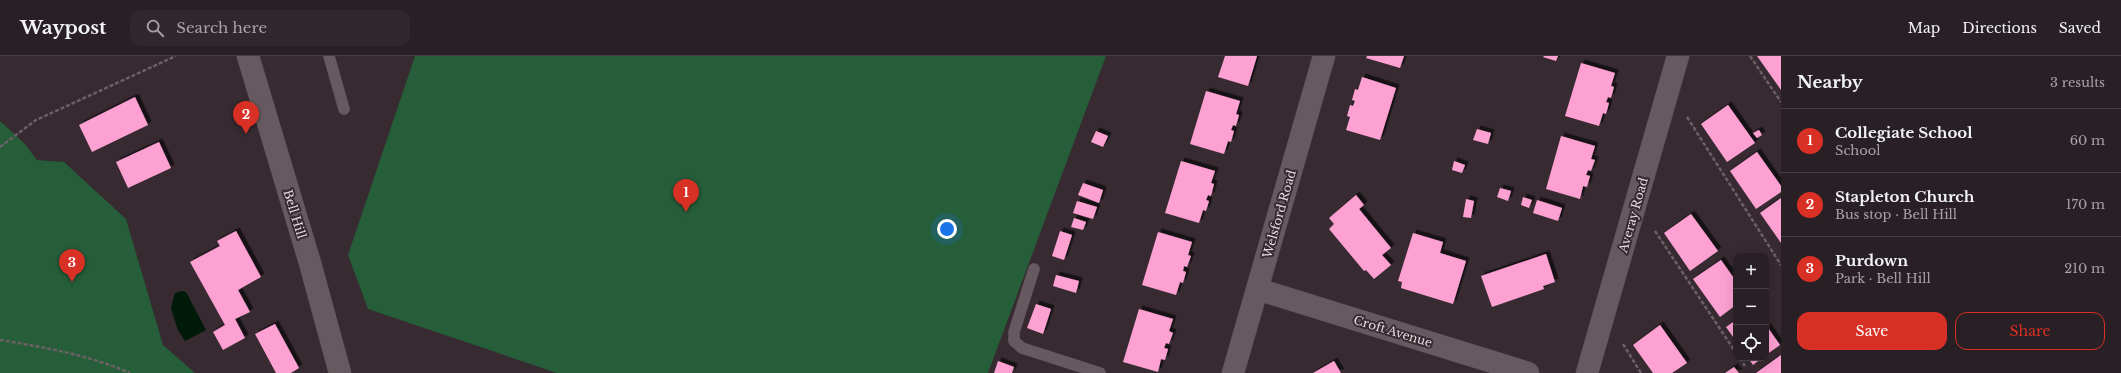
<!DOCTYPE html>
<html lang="en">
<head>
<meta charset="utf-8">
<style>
  :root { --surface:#292025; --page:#31282d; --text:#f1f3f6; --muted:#a5a3a7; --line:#453e42; --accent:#d93025 }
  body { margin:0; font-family:"Libre Baskerville",serif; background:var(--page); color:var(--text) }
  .controls { position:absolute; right:12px; bottom:12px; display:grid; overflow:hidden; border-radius:8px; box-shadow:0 4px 16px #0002 }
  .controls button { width:36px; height:36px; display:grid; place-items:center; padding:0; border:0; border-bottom:1px solid var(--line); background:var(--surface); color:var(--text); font:20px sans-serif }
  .you { position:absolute; left:947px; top:173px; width:14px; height:14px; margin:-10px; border:3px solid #fff; border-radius:50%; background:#1a73e8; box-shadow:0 0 0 6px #1a73e833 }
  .badge { display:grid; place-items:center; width:26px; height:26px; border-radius:50%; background:var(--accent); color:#fff; font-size:13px; font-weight:700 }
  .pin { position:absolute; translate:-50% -33px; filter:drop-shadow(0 1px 2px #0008) }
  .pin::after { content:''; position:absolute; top:21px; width:14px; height:12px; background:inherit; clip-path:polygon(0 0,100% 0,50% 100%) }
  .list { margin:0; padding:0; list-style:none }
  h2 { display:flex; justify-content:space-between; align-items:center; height:52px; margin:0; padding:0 16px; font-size:17px }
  h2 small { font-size:13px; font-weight:400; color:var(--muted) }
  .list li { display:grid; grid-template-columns:26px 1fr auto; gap:12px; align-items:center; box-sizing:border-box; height:64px; padding:0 16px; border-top:1px solid var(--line) }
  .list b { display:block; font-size:15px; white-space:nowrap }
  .list p { margin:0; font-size:13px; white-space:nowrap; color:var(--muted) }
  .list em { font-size:13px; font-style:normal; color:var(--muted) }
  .actions { display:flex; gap:8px; padding:12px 16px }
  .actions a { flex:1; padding:9px 0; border:1px solid var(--accent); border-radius:12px; text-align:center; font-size:14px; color:var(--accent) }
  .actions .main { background:var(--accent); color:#fff }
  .icon { flex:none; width:22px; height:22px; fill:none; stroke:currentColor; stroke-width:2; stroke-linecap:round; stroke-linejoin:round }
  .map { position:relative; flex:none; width:1781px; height:317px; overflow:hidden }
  header { display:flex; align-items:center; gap:24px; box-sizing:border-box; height:56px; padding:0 20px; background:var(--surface); border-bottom:1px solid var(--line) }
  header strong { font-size:19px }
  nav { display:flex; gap:22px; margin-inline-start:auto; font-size:14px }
  .search { width:280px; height:36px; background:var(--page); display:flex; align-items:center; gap:10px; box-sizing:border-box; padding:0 14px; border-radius:12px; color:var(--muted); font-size:15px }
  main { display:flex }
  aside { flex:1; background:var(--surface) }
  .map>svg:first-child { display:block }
</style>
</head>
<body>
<header>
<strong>Waypost</strong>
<div class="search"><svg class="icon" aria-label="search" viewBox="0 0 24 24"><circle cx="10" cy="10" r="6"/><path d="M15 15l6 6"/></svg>Search here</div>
<nav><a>Map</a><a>Directions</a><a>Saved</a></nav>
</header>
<main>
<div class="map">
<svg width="1781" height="317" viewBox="0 0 1781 317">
  <defs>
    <filter id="shadow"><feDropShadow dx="3.5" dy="-3.5" stdDeviation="0" flood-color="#0009"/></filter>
  </defs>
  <rect width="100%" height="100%" fill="#372a31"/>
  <path fill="#265e3a" d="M415,0H1106L988,317H557L368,253L348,199Z
    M0,65L24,87L37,104L64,106L126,163L163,289L195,317H0Z"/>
  <path fill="#001a09" d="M182,235L186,236L206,274L185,285L178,274L172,256L171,251L175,237Z"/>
  <path fill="#fda1d3" filter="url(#shadow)" d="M1225,0H1257L1248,30L1218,21Z
    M1367,0H1404L1400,12L1366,2Z
    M1544,0H1558L1556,5L1543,1Z
    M1757,0H1781V34Z
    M1581,7L1615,17L1611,30L1614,31L1611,42L1608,41L1606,46L1609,47L1606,58L1603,57L1599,70L1565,60Z
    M1362,21L1396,32L1380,84L1346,74L1350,61L1347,60L1350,49L1353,50L1355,45L1352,44L1355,33L1358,34Z
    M1206,35L1240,45L1236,58L1239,59L1236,70L1233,69L1231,74L1234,75L1231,86L1228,85L1224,98L1190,88Z
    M135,41L148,69L92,96L79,69Z
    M1728,49L1755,87L1727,106L1701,68Z
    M1477,73L1491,77L1488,88L1473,84Z
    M1759,74L1762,79L1757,82L1753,77Z
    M1096,75L1108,80L1103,91L1091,86Z
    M1561,80L1595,90L1591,103L1595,104L1591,115L1588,114L1586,119L1590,120L1587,131L1583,130L1580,143L1546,133Z
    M159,86L171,112L128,132L116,106Z
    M1757,96L1781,130V136L1756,153L1730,115Z
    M1181,105L1215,115L1211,127L1214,128L1211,140L1208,139L1206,144L1209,145L1206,155L1203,154L1199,167L1165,157Z
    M1454,105L1465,109L1462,117L1452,114Z
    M1083,127L1103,134L1099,147L1078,139Z
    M1500,132L1511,135L1508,145L1497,141Z
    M1356,139L1364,149L1359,153L1391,192L1382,199L1391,209L1374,223L1366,214L1364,215L1329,173L1334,168L1329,162Z
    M1523,141L1532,144L1529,152L1521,149Z
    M1781,142V187L1760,157Z
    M1466,143L1474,145L1471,162L1463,161Z
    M1537,144L1562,152L1558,165L1533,157Z
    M1077,145L1097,151L1093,163L1073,157Z
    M1691,158L1718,195L1690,215L1664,177Z
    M1074,162L1086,166L1083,174L1071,171Z
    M236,175L261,221L238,234L250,256L235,263L245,282L223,294L213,276L225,269L190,206L220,190L217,185Z
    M1060,175L1072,179L1064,204L1052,200Z
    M1158,176L1192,186L1188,199L1191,200L1187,211L1184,210L1183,215L1186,216L1183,227L1180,226L1176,239L1142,229Z
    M1413,177L1443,186L1440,197L1466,205L1453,248L1401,232L1402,226L1398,225Z
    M1546,198L1555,226L1543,230L1544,233L1492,251L1481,220Z
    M1721,204L1736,225V249L1720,261L1693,223Z
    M1056,219L1079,225L1076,237L1053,230Z
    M1036,248L1051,253L1043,278L1027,272Z
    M1139,253L1173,263L1169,275L1173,277L1169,288L1166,287L1164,292L1168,293L1165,304L1161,303L1158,316L1123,306Z
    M1736,264V285L1726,271Z
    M275,268L299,312L291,317H276L255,278Z
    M1660,269L1687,307L1672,317H1653L1633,289Z
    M1766,269L1780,289L1766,299Z
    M1781,299V317H1756Z
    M1748,302H1762L1753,309Z
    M998,305L1014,311L1012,317H994Z
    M1334,305L1341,317H1313Z
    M1734,311L1739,317H1725Z"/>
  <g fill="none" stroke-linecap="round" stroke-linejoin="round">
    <defs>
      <path id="lane" d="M329,0L344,53
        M1034,213L1014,276V285L1022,292L1100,317"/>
      <path id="street" d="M1257,233L1528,317
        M1233,317L1324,0
        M1587,317L1678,0"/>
      <path id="secondary" d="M248,0L310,207L340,317"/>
    </defs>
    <use href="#lane" stroke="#51474c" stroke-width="12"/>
    <use href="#street" stroke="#51474c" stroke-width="23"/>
    <use href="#secondary" stroke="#51474c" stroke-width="23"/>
    <path stroke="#6b6066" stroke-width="2.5" stroke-dasharray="4 2" stroke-linecap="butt" d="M1750,0L1781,46
      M1687,61L1781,209
      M0,91L36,64L176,0
      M1655,175L1736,297
      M0,284C43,291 89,299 130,317
      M1623,288L1641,317
      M1740,302L1745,310"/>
    <use href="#lane" stroke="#675960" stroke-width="11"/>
    <use href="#street" stroke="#675960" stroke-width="22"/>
    <use href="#secondary" stroke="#675960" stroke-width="22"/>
  </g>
  <g text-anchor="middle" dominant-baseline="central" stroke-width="4" stroke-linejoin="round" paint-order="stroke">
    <g font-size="12" fill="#e3dbdf" stroke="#372a31">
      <text transform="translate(295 158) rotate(73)">Bell Hill</text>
      <text transform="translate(1279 158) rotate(-74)">Welsford Road</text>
      <text transform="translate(1633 159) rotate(-74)">Averay Road</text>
      <text transform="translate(1393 275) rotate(17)">Croft Avenue</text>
    </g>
  </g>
</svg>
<div class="controls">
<button>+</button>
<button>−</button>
<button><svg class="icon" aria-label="locate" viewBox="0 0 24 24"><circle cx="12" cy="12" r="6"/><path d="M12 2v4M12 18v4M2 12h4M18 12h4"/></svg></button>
</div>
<div class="you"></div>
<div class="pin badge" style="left:686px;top:156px">1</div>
<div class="pin badge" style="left:246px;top:78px">2</div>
<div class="pin badge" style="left:72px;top:226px">3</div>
</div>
<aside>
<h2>Nearby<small>3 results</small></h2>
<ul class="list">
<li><span class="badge">1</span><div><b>Collegiate School</b><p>School</p></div><em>60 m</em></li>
<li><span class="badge">2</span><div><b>Stapleton Church</b><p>Bus stop · Bell Hill</p></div><em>170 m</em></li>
<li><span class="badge">3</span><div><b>Purdown</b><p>Park · Bell Hill</p></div><em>210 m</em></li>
</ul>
<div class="actions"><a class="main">Save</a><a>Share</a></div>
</aside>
</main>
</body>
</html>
